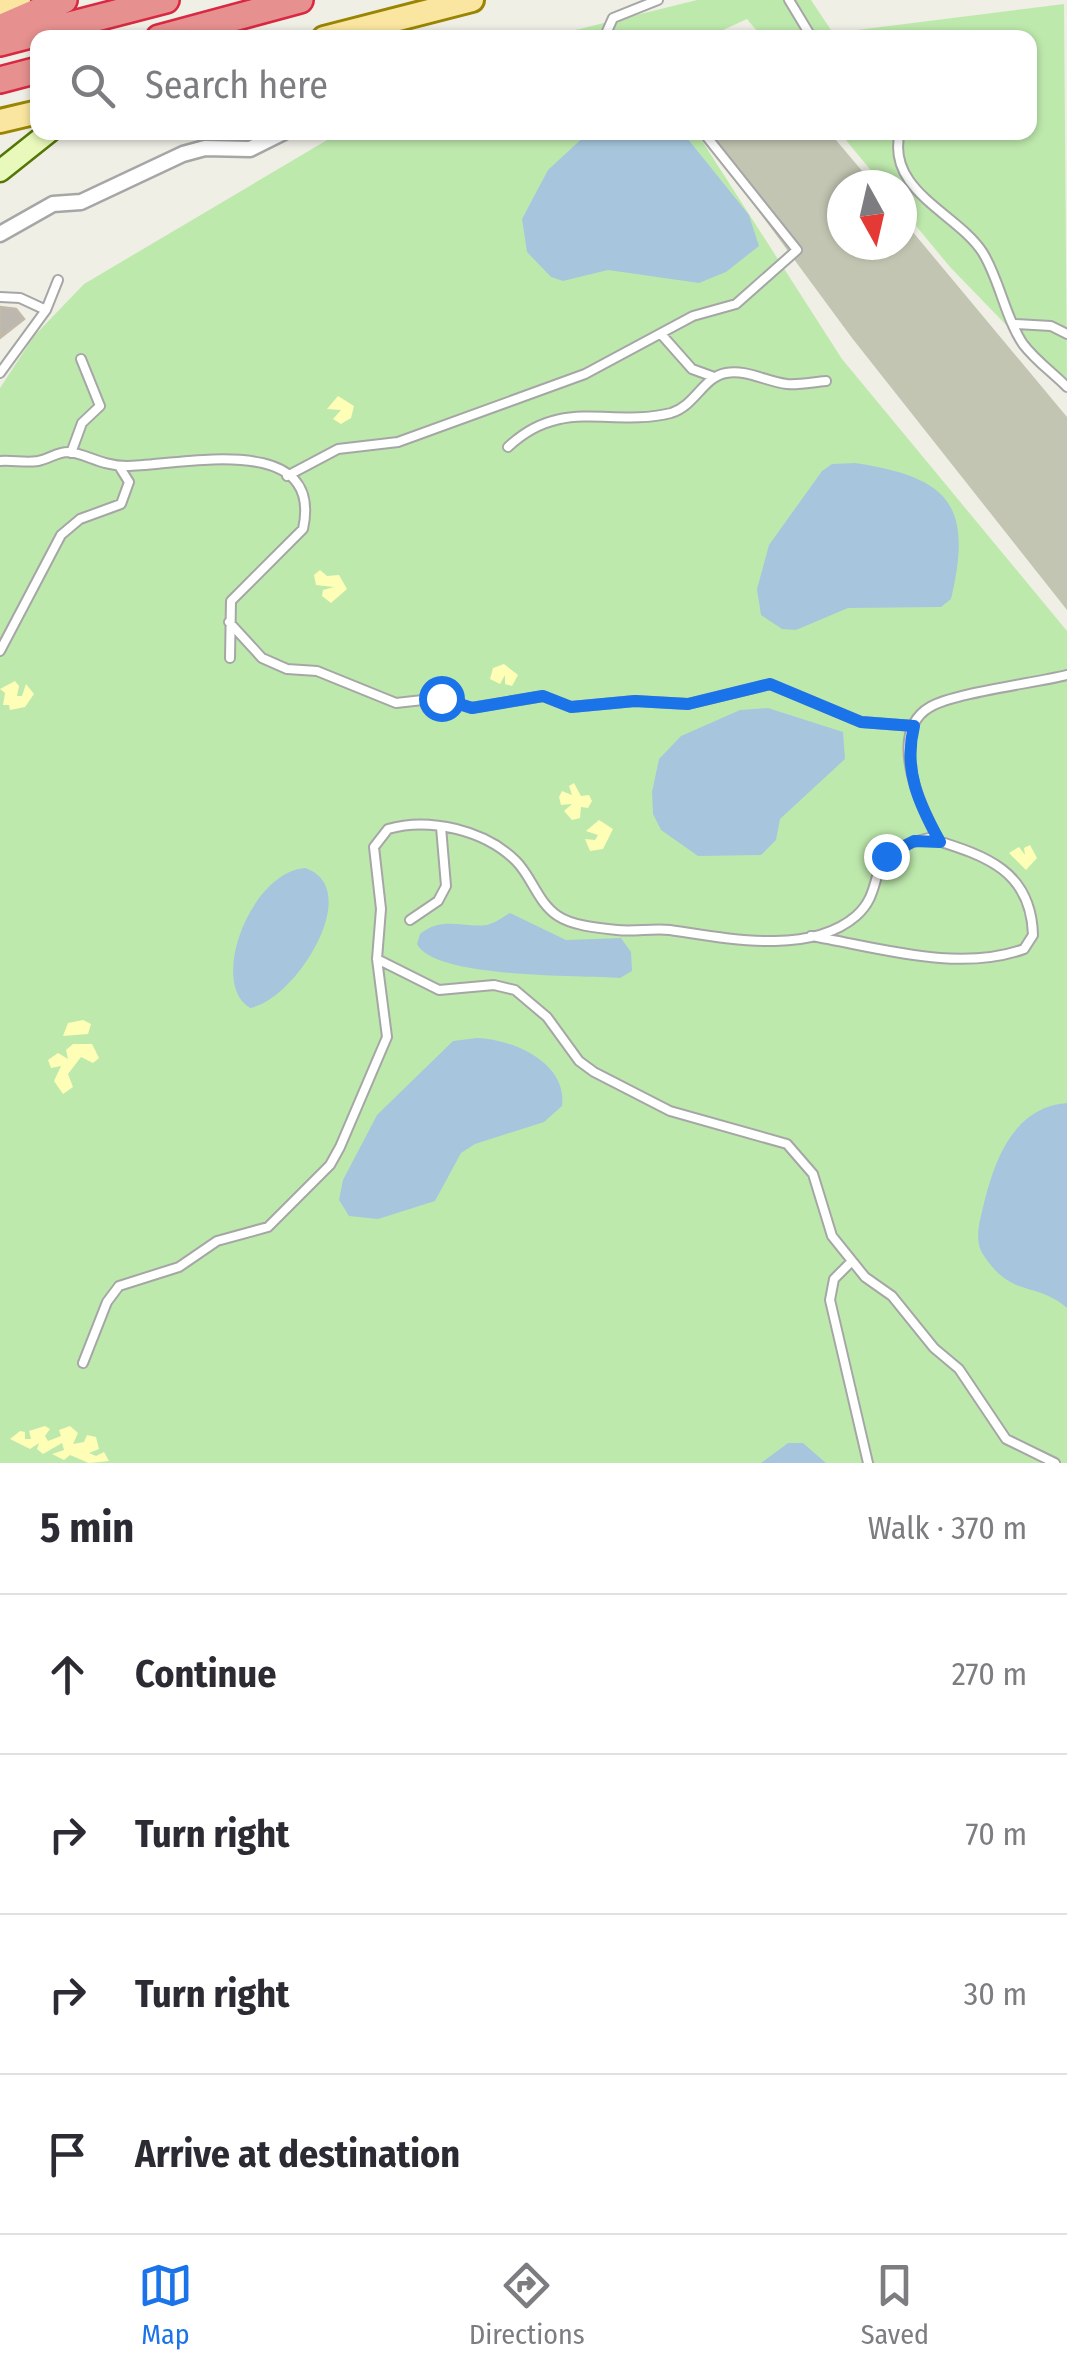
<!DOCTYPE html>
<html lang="en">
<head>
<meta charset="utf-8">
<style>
  :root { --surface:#fff; --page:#f7f7f7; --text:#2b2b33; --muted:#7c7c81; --line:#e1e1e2; --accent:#1a73e8 }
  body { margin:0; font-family:"Fira Sans Condensed",sans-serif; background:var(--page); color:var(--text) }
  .compass { position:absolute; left:827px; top:170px; width:90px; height:90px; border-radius:50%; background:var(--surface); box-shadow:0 2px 8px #0004; rotate:172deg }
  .stop { position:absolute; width:30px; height:30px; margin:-22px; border:8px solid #1a73e8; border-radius:50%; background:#fff }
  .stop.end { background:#1a73e8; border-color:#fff; box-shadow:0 2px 10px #0008 }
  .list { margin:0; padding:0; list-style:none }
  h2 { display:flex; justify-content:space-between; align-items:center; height:130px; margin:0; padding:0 40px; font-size:42px }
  h2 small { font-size:32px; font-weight:400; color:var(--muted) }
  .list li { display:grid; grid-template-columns:65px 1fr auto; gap:30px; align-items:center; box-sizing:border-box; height:160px; padding:0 40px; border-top:2px solid var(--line) }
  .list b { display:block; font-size:38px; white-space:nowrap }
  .list em { font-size:32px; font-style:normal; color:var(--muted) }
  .icon { flex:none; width:55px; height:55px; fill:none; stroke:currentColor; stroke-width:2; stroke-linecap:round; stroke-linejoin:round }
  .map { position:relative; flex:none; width:1067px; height:1463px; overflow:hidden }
  .search { position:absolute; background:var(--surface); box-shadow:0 2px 8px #0004; left:30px; right:30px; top:30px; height:110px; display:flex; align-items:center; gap:25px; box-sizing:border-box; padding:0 35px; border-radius:20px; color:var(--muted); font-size:38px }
  .sheet { height:770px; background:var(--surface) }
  nav { display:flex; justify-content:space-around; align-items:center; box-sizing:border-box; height:140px; border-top:2px solid var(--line); background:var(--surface); font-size:28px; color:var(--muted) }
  nav a { display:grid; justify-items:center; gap:5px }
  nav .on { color:var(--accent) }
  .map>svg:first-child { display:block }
</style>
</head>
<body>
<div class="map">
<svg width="1067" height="1463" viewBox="0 0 1067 1463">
  <rect width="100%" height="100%" fill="#f0efe6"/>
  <path fill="#c1c5b1" d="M701,133H830L874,185H842V245H902V219L1067,417V610L852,338Z"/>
  <path fill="#bee9ad" d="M697,0H811L833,33L1064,4L1067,388L950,267L902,209V185H883L840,133L1030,132V38L762,37L747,19L708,37L543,38Z
    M339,133H697L842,359L1067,631V1463H0V388L34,336L84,284Z"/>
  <path fill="#fefeb6" d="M338,396L354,406L351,418L341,424L333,419L341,410L327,409Z
    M320,570L327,576L339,575L347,589L331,603L322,596L323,590L334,587L316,585L314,575Z
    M504,664L518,675L512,686L505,684V675L500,684L490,679L493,668Z
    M15,681L19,686L17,696H22L26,684L34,694L25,707L10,710L9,705H3L5,693L0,689Z
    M574,783L581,796L589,795L592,801L588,808L581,807L580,818L572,820L564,811L572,804L561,805L559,797L562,791L572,795L569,786Z
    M599,820L613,829L603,849L590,851L585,839L595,840L598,835L586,831Z
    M1030,845L1037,858L1026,870L1009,853L1019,847L1025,855L1024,848Z
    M83,1020L91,1024L88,1034L63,1036L68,1023Z
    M73,1044H92L99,1058L93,1063L81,1057L68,1074L73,1087L63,1094L54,1081L61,1066L51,1068L48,1060L58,1053L68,1059L66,1050Z
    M45,1426L50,1429L45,1436L48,1441L61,1436L59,1430L70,1426L78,1433L73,1444L84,1442L87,1435L96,1437L99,1449L89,1453L96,1456L104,1452L109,1461L89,1463L70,1455L64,1460L52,1454L64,1450L62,1443L43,1454L37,1449L39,1443L30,1449L10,1439L20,1431L25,1432V1439H31L29,1431Z"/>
  <path fill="#a7c6dd" d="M588,133H683L749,215L759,246L726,272L699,283L608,270L563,281L551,277L527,252L522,219L548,170Z
    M855,463C947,477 974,503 951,599L941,607L848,608L796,630L782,629L761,615L757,589L769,545L822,471L832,464Z
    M768,708L843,732L845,759L780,819L776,840L761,855L698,856L661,830L653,814L652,792L659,759L681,736L740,710Z
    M305,868C366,888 295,1001 250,1008C208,983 251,872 305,868Z
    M510,913L566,940L621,938L631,952L632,971L620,978C582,975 434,979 417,944L420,934C442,916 462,928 487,925C495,923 503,917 510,913Z
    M477,1038C513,1039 568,1063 562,1106L544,1122L475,1144L461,1153L435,1201L378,1219L349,1216L339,1200L343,1180L377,1115L453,1041Z
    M1067,1103V1308C1036,1281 1013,1299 984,1256C973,1240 980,1221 984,1203C995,1159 1014,1107 1067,1103Z
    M788,1443H803L826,1463H761Z"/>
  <path fill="#bdb8af" stroke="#c2b9a8" stroke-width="2.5" d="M210,132H269L256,140L210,139Z
    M0,307L16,309L24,319L0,338Z"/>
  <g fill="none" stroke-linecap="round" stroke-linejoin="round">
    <defs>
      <path id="lane" d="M789,0L812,38
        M604,38L613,18L658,0
        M900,132C885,191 959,214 983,253C1000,281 1005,317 1023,344C1036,361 1052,372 1067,387
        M0,297L20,298L46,310
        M1015,324L1051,326L1067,334
        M661,334L692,369L714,377
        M0,373L46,310L58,280
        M508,447C562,396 610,428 671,413C695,406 703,377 726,373C747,369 767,382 787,384C800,385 813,382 826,381
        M71,453L82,423L100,406L81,359
        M0,461C13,460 25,463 38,461C49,459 57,452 68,452C85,453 101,466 127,466C176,466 325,429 303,529L231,601L230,658
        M287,476L338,449L398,442L585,374L693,316L736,304L797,250L703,132
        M229,622L262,658L287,669L317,671L396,703L441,698L471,708L543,696L571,707L635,701L688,704L770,684L861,722L913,726
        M0,651L61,535L80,519L121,504L129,482L119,466
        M940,842C922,810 885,733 930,707C953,693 1035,683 1067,675
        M410,920L438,901L446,886L441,827
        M377,959L439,990L494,985L515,990L547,1017L579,1061L594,1072L670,1111L787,1144L813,1174L832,1236L865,1277L892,1296L934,1348L959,1369L1006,1439L1055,1463
        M852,1261L834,1279L830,1300L868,1463
        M83,1363L107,1302L119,1286L179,1267L217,1241L268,1227L330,1165L340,1147L387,1037L377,959L381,909L374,847L388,829C429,817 485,830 516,861C532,877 538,903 558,916C573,926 599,928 617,930C634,932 653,928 670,930C724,938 810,956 856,916C890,886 858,853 929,838C982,855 1031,868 1033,935L1024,949C958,973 877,947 811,936"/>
      <path id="street" d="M0,234L53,204L81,202L183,154L205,148L250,149L284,132"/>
      <path id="secondary" d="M0,171L49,132"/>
      <path id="primary" d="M0,5L19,0
        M324,38L472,0
        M0,121L38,112"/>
      <path id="highway" d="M0,28L64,0
        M159,38L300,0
        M0,43L166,0
        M0,80L38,70"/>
    </defs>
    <use href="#lane" stroke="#a6a6a6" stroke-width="12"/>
    <use href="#street" stroke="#a6a6a6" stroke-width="19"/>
    <use href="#secondary" stroke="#547607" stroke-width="25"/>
    <use href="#primary" stroke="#998502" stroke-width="28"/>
    <use href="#highway" stroke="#d92841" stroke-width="30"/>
    <use href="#lane" stroke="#fff" stroke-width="8"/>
    <use href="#street" stroke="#fff" stroke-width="14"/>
    <use href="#secondary" stroke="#e9f9bb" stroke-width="20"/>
    <use href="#primary" stroke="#fae6a0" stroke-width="22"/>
    <use href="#highway" stroke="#e6908f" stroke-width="25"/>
  </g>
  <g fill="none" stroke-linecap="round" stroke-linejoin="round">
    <path stroke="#1a73e8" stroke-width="12" d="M441,698L472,708L543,696L571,707L635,701L688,704L770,684L861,722L914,726C903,770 919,804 940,842L914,841L886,856"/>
  </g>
</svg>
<svg class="compass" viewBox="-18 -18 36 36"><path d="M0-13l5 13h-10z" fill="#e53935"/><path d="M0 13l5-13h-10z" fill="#7c7c81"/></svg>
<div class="stop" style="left:441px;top:698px"></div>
<div class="stop end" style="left:886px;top:856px"></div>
<div class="search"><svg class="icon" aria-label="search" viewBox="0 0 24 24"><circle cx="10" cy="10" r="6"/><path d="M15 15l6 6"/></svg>Search here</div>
</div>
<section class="sheet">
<h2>5 min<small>Walk · 370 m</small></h2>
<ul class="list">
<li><svg class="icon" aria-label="ahead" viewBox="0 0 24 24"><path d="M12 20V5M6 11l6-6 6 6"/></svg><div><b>Continue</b></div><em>270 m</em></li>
<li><svg class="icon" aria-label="right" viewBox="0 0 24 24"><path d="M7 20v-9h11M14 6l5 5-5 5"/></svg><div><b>Turn right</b></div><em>70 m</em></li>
<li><svg class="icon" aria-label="right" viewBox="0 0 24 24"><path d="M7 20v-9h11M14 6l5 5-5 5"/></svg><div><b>Turn right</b></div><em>30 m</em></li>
<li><svg class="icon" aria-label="arrive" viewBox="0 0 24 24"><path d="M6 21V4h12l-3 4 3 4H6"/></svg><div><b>Arrive at destination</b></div></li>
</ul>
</section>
<nav>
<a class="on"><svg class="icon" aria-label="map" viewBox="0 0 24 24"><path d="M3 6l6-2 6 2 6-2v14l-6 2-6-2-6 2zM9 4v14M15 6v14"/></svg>Map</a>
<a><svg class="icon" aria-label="directions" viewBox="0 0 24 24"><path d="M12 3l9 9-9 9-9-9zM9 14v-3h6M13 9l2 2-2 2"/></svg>Directions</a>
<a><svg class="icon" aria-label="saved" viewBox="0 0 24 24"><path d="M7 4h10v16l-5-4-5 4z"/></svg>Saved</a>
</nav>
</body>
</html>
